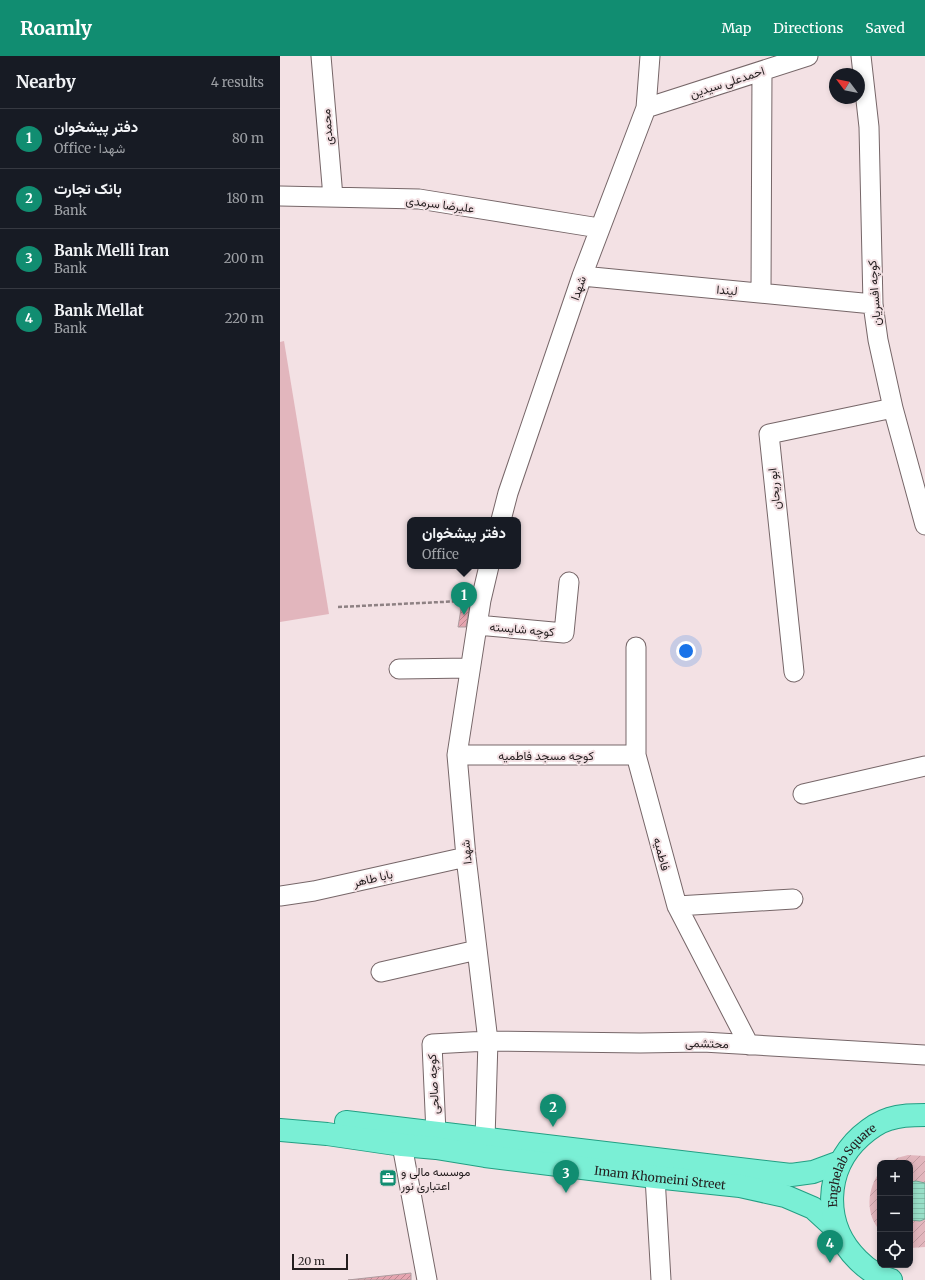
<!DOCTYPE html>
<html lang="en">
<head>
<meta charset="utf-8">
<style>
  :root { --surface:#171b24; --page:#20242c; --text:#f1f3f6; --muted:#9ea1a6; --line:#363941; --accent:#118d71 }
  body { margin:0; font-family:Merriweather,Vazirmatn,serif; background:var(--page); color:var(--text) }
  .controls { position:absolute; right:12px; bottom:12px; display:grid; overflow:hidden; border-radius:8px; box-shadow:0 2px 6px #0003 }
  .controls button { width:36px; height:36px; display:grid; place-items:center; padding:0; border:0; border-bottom:1px solid var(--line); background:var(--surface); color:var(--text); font:20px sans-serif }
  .compass { position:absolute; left:549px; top:12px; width:36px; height:36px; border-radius:50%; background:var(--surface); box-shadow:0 2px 6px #0003; rotate:302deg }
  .scale { position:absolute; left:12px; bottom:10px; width:56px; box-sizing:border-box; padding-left:4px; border:2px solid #231d1e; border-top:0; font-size:11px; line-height:14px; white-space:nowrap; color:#231d1e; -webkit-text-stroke:3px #f3e1e4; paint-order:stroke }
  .you { position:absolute; left:406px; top:595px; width:14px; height:14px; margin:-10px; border:3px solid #fff; border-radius:50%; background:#1a73e8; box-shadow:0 0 0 6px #1a73e833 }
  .badge { display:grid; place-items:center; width:26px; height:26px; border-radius:50%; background:var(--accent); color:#fff; font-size:13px; font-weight:700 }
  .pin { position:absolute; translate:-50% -33px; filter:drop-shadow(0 1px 2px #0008) }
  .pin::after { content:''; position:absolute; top:21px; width:14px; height:12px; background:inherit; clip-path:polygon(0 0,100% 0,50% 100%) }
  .popup { position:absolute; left:127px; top:461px; width:114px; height:52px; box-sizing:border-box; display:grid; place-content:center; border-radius:8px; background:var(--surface); filter:drop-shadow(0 1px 3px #0005); font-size:13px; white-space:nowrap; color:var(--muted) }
  .popup b { font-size:15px; color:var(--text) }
  .popup::after { content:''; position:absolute; left:50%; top:100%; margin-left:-8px; border:8px solid transparent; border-top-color:var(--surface) }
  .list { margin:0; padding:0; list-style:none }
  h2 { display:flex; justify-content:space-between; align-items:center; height:52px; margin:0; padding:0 16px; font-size:17px }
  h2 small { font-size:13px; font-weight:400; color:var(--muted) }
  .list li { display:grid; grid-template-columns:26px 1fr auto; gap:12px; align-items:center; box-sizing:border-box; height:60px; padding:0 16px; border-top:1px solid var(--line) }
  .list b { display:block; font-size:15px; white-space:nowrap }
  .list p { margin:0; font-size:13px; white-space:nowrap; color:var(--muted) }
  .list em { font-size:13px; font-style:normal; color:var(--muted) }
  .icon { flex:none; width:22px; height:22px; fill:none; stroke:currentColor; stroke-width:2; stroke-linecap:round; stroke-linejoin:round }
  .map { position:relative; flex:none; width:645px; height:1224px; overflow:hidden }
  header { display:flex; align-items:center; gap:24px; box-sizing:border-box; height:56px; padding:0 20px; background:var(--accent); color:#fff }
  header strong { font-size:19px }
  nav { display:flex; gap:22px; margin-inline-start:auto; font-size:14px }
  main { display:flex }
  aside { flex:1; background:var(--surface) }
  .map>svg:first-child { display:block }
</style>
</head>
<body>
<header>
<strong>Roamly</strong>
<nav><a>Map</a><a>Directions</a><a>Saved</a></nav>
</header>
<main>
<aside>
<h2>Nearby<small>4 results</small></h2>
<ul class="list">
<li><span class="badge">1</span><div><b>دفتر پیشخوان</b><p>Office · شهدا</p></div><em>80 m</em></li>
<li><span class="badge">2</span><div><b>بانک تجارت</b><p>Bank</p></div><em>180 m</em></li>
<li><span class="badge">3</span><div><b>Bank Melli Iran</b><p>Bank</p></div><em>200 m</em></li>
<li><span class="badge">4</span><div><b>Bank Mellat</b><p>Bank</p></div><em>220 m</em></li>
</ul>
</aside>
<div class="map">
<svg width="645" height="1224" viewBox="0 0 645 1224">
  <defs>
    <pattern id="garden-furrows" width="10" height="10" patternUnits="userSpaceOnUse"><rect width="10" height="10" fill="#e2b6bd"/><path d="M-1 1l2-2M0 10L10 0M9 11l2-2" fill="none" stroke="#c29ca2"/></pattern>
    <pattern id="water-rules" width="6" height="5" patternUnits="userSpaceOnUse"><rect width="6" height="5" fill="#98dec7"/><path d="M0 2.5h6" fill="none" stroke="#83beaa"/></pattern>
    <pattern id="building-hatch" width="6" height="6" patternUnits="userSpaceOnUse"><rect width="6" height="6" fill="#e6a5b0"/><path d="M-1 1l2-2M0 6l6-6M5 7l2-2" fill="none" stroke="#ba868f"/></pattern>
  </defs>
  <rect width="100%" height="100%" fill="#f3e1e4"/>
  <path fill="#e2b6bd" d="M4,285L49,558L0,566V286Z"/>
  <path fill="url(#garden-furrows)" d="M628,1099L645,1100V1191L630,1192V1107H609L617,1102Z
    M600,1115V1175C585,1157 587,1134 600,1115Z"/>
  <path fill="url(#water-rules)" stroke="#75a494" d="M636,1125L645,1127V1163L640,1165L630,1164V1126Z"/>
  <path fill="url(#building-hatch)" stroke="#ad9c9f" d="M182,547H190L186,571H178Z
    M131,1217V1224H68Z"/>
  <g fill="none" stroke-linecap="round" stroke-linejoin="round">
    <defs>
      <path id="minor" d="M41,0L53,141
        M581,0L589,71L593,248L598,284L613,352L645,469
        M366,52L528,0
        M0,140L139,143L319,172
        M302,220L593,248
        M481,237L482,15
        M221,464L228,437L302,220L366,52L370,0
        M197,569L284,577L289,526
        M356,591V699L397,850L469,989
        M119,613L190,612
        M514,616L489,378L613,352
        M177,699H356
        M523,738L645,710
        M0,840L34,835L186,801
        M397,850L513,843
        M101,916L197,894
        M156,1077L152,988L208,985L360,987L423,986L645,999
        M205,1083L208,985L186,801L177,699L201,544L209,510
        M122,1089L147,1224
        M375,1121L381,1224"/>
      <g id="major">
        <path d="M66,1066L511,1119L533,1116L560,1106"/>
        <path id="s1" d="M0,1074L47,1078L122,1089L156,1092L205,1100L375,1121L460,1130L505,1140L533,1152L557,1174"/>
        <path id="s2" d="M611,1224C599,1221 587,1213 578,1204C542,1169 544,1113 581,1080C589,1073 599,1066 609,1063C621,1059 633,1059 645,1059"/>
      </g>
    </defs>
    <use href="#minor" stroke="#766668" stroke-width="21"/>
    <use href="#major" stroke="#229f83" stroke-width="24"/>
    <path stroke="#8e8183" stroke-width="2.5" stroke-dasharray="4 2" stroke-linecap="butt" d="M58,551L182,545"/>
    <use href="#minor" stroke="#fff" stroke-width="19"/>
    <use href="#major" stroke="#7aefd5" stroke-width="22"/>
  </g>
  <defs>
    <symbol id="office-square" viewBox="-11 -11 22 22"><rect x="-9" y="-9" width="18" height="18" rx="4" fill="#118d71" stroke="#f3e1e4"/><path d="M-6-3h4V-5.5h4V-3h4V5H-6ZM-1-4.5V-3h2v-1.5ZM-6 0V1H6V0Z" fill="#fff"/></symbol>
  </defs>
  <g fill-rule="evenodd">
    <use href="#office-square" x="98" y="1112" width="20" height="20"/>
  </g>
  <g text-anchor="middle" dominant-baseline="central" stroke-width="4" stroke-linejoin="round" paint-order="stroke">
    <g font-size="12" fill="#231d1e" stroke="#f3e1e4">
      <text transform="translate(447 26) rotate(-18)">احمدعلی سیدین</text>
      <text transform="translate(47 71) rotate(-95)">محمدی</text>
      <text transform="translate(160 148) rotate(7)">علیرضا سرمدی</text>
      <text transform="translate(298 232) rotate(-71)">شهدا</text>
      <text transform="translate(447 234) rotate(5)">لیندا</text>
      <text transform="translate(594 237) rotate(-94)">کوچه افسریان</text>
      <text transform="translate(494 433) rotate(-96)">ابو ریحان</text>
      <text transform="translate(242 573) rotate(5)">کوچه شایسته</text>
      <text x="266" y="699">کوچه مسجد فاطمیه</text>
      <text transform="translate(186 796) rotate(-96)">شهدا</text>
      <text transform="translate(382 798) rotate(75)">فاطمیه</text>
      <text transform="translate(93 822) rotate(-13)">بابا طاهر</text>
      <text transform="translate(427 987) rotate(2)">محتشمی</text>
      <text transform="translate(153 1028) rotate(-93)">کوچه صالحی</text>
      <text stroke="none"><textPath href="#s2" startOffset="147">Enghelab Square</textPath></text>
      <text stroke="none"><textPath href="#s1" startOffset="383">Imam Khomeini Street</textPath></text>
    </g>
    <g font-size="12" fill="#231d1e" stroke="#f3e1e4" text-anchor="start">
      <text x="121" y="1115">موسسه مالی و<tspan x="121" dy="14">اعتباری نور</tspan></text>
    </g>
  </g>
</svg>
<div class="controls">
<button>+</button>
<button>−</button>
<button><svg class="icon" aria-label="locate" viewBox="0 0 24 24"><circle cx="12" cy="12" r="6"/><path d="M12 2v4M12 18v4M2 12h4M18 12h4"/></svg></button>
</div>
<svg class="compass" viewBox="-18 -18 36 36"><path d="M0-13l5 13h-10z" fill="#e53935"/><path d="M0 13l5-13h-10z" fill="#9ea1a6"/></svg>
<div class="scale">20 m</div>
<div class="you"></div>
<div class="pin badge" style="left:184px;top:559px">1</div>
<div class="popup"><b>دفتر پیشخوان</b>Office</div>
<div class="pin badge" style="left:273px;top:1071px">2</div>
<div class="pin badge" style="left:286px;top:1137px">3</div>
<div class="pin badge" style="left:550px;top:1207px">4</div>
</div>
</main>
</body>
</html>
